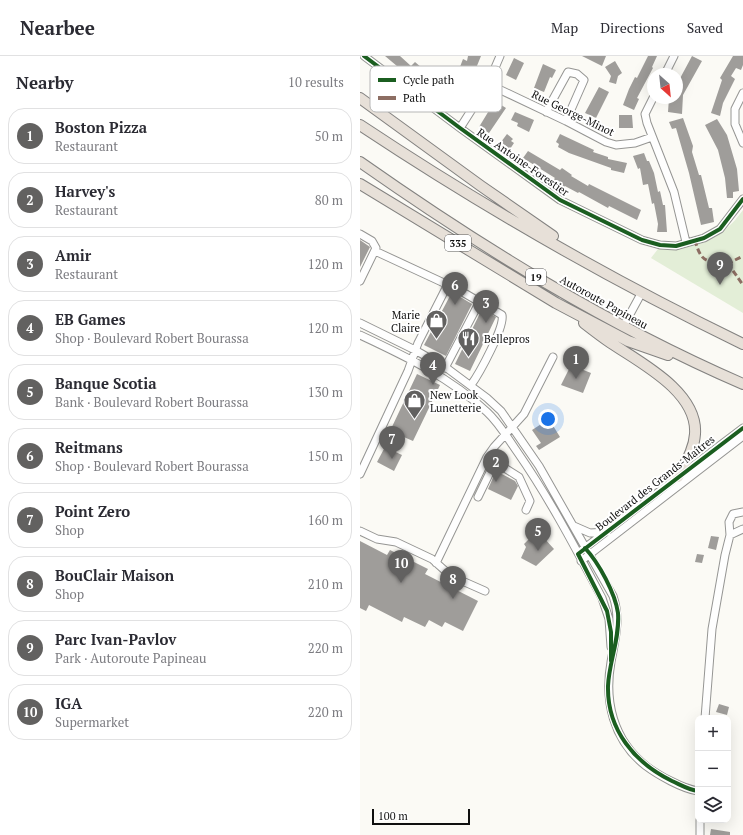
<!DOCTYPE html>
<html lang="en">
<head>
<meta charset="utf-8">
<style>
  :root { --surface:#fff; --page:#f2f2f3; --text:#2b2b33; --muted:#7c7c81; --line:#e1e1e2; --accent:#626160 }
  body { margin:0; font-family:"PT Serif",serif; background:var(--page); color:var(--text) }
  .controls { position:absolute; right:12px; bottom:12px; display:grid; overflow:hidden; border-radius:8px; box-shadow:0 4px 16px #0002 }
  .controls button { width:36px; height:36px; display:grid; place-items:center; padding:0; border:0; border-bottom:1px solid var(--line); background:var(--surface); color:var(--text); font:20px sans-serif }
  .compass { position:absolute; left:287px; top:12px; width:36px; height:36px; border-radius:50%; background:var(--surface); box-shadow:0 4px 16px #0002; rotate:153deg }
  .scale { position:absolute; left:12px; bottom:10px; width:98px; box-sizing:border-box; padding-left:4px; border:2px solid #0f0f0f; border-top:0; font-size:11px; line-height:14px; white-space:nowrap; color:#0f0f0f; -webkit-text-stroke:3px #fff; paint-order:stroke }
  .you { position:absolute; left:188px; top:363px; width:14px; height:14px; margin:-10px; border:3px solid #fff; border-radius:50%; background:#1a73e8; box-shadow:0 0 0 6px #1a73e833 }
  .badge { display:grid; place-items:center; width:26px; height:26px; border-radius:50%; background:var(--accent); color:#fff; font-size:13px; font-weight:700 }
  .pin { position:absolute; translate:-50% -33px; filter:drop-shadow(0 1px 2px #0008) }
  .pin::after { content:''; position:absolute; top:21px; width:14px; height:12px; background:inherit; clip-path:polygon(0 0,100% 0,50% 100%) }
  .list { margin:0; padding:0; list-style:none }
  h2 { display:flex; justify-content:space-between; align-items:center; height:52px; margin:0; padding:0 16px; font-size:17px }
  h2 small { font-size:13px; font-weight:400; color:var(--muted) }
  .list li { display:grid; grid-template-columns:26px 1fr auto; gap:12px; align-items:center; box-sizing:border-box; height:56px; margin:0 8px 8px; padding:0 8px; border:1px solid var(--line); border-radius:16px }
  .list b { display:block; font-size:15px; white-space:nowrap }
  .list p { margin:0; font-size:13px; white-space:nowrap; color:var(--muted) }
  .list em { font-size:13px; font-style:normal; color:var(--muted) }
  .icon { flex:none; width:22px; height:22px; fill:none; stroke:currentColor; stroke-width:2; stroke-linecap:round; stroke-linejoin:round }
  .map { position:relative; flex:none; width:383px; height:779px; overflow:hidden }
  header { display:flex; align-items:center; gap:24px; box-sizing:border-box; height:56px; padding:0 20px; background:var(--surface); border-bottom:1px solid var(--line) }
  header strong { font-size:19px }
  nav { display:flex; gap:22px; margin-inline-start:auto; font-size:14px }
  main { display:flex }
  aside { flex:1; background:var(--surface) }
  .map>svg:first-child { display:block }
</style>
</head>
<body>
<header>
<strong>Nearbee</strong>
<nav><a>Map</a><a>Directions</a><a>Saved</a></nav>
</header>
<main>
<aside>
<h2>Nearby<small>10 results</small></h2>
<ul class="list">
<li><span class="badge">1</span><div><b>Boston Pizza</b><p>Restaurant</p></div><em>50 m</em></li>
<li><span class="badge">2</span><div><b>Harvey's</b><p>Restaurant</p></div><em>80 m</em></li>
<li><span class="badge">3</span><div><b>Amir</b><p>Restaurant</p></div><em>120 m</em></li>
<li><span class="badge">4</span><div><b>EB Games</b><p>Shop · Boulevard Robert Bourassa</p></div><em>120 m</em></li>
<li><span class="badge">5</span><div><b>Banque Scotia</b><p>Bank · Boulevard Robert Bourassa</p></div><em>130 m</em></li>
<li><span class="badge">6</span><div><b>Reitmans</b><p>Shop · Boulevard Robert Bourassa</p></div><em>150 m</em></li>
<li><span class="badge">7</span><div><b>Point Zero</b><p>Shop</p></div><em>160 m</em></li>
<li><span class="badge">8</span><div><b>BouClair Maison</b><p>Shop</p></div><em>210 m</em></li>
<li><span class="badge">9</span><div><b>Parc Ivan-Pavlov</b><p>Park · Autoroute Papineau</p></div><em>220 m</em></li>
<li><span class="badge">10</span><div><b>IGA</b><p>Supermarket</p></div><em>220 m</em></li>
</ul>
</aside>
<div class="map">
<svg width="383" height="779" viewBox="0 0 383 779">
  <rect width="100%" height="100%" fill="#fbfaf5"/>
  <path fill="#e3eed7" d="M383,154V257L291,202L298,193C334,194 361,185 383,154Z"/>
  <path fill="#9f9d9a" d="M25,0H40L51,10L55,6L69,18L70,17L80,24L72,34L68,31L69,29L59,22L56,26Z
    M108,0H121L112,22L94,51L86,45L87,43L85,41L89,36L90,38L102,18L98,16L103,3L107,5Z
    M222,0H246L242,10Z
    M288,0H297L292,11L293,12L277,42L279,43L274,54L263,49L269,33L275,21L277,22Z
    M332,0L342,5L323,39L322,58L308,56L309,42L317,43V28Z
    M373,0H383V9L381,14L376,12L371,20L375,23L363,47L360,60L351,57L362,24L360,22Z
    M154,2L164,7L156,24L146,19Z
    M255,5L262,17L258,20L256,28L249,26L251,20L245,11Z
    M183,8L196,14L192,22L190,21L184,36L174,32Z
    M239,31L249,36L236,62L225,57Z
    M138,47L146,52L129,77L119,71L133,48L136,51Z
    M155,56L174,64L169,76L157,70L158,67L151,64Z
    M259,59H272L273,72H259Z
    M323,62L333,90L332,96L339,119H341L349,152H352L354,166L341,169L329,117L316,72L312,73L309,66Z
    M357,63L367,79L377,113L379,135L373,136V142H367L365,122L358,94L345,69Z
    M147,78L153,83L151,85L154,87L150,93L141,86Z
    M200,78L234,94L233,96L248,101V103L267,107L264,117L251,114V112L209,97L198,91L199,88L196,86Z
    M168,95L200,114L202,112L212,119L211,120L228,130L229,128L281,154L277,164L249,150L248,152L219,136L218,137L205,130L204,131L193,124L195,122L163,102Z
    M284,97L287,105H289L294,117L298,136L300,135L303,149H305L307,176H297L298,168L294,147L292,148L288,128L283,129L280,112L278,113L273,100Z
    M0,184L10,191L0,211Z
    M92,236L112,248L86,300L64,289Z
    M122,253L136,261L110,315L95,308Z
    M211,309L231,317L223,337L201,329Z
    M57,318L80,329L53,385L30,375Z
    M189,363L200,381L179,394L176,390L181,387L172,374Z
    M25,391L42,399L34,415L17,406Z
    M136,415L155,425L158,430L151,444L128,433Z
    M175,473L179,477L183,473L188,478L184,482L194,493L176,510L161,502L166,491L164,488L170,482Z
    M351,480L359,481L356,494L348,492Z
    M0,485L27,499L30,494L68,513L65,518L118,545L103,575L85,566L82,571L69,564L65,571L44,561L42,566L9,549L6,555L0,552Z
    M337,498L344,499L342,507L335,506Z
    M359,648L369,651L367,659L356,656Z
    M351,773L370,776V779H350Z"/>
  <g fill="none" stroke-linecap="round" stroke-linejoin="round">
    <defs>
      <path id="minor" d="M4,0L100,72L200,144L282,184L300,189L316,190L344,182L360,173L383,143
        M305,18L314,0
        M128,28L206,65L246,86L256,89L275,87L292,81
        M383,37L375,53V68L383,87
        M293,42L285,58L287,67L314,136L326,186
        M186,56L208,16L217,18L224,24L206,65
        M100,72L128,28L140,0
        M0,178L12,185L16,192L0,225
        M15,195L99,234L142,259C145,271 119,318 111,329
        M0,267L55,294L88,313L127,342L141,355L179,410L253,540C261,563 255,583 251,606C244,645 253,684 286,710C298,719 323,733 338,735
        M263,271L282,236
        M0,279C45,300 91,322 127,356C140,368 148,383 158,397C190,443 216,493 242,542L249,563L251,591
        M85,312L120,245
        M0,418L48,315L58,287L87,230
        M118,441L133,410L140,409L159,421L170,445L166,454
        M214,470L230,477L247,476
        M0,475L17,483L36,486L72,503L91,520L125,535
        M370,479L383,473
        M222,494L383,372
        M221,505L383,380
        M76,507L127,401L134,391L164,358L193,301
        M345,662L352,573L365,499L370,479L369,466L373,458L383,456
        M340,764V779"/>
      <path id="highway" d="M0,42L121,130L193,180
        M0,69C122,150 251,224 383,288
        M0,106C121,191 247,269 383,328
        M0,128L196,247L268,285L308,299
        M224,267C233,274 242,281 251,287C281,307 338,336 335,378C334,394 325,407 318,421"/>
    </defs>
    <use href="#minor" stroke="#959593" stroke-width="9"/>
    <use href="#highway" stroke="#838280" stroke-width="12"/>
    <use href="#minor" stroke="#fefefe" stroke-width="7"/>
    <use href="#highway" stroke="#e7e0d8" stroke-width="10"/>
    <path stroke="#8d6e63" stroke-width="3" stroke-dasharray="6 3" stroke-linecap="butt" d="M335,184C342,211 349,203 369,209L383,229
      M367,208L383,200"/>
    <defs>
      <path id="cycleway" d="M4,0L100,72L200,144L282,184L300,189L316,190L344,182L360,173L383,143
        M225,492C239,507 255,537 258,557C260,582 249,606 248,630C247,674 275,707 312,725C321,729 329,734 338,735
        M251,605V576L247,555L218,498L383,372"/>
    </defs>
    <use href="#cycleway" stroke="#fff" stroke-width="6"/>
    <use href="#cycleway" stroke="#1b5e20" stroke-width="4"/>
  </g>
  <defs>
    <symbol id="shop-pin" viewBox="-11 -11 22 30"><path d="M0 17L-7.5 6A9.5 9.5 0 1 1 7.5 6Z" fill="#626160" stroke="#fff"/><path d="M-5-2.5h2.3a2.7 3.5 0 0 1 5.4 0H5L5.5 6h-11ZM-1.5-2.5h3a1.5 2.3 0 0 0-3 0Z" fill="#fff"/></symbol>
    <symbol id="restaurant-pin" viewBox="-11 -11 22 30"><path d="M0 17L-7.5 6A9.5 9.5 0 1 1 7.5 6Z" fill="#626160" stroke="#fff"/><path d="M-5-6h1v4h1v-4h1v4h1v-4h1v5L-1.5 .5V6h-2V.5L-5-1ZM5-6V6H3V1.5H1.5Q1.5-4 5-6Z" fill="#fff"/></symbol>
  </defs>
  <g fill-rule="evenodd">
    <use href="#shop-pin" x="64" y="252" width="25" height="34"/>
    <use href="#restaurant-pin" x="96" y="270" width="25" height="34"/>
    <use href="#shop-pin" x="42" y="332" width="25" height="34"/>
  </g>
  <g text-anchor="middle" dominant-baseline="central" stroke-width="4" stroke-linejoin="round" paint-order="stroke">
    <g fill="#fff" stroke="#575757" stroke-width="1">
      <rect x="85" y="179" width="26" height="16" rx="3"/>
      <rect x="166" y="213" width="20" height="16" rx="3"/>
    </g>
    <g font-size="10" font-weight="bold" fill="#0f0f0f">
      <text x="98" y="187">335</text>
      <text x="176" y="221">19</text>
    </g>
    <g font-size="11" fill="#0f0f0f" stroke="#fff">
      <text transform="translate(213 57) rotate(26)">Rue George-Minot</text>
      <text transform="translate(163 106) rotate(35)">Rue Antoine-Forestier</text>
      <text transform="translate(244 246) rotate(29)">Autoroute Papineau</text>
      <text transform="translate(295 427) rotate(-38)">Boulevard des Grands-Maîtres</text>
    </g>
    <g font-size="11" fill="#0f0f0f" stroke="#fff" text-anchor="start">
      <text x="60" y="259" text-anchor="end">Marie<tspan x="60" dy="13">Claire</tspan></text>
      <text x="124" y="283">Bellepros</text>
      <text x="70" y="339">New Look<tspan x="70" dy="13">Lunetterie</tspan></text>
    </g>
  </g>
  <rect x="10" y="10" width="132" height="46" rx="6" fill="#fff" stroke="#b7b7b7" stroke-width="1"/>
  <rect x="18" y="22" width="18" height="4" fill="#1b5e20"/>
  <rect x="18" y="40" width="18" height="4" fill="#8d6e63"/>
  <g font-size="11" fill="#0f0f0f">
    <text x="43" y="28">Cycle path</text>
    <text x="43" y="46">Path</text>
  </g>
</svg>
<div class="controls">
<button>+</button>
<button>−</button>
<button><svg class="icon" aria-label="layers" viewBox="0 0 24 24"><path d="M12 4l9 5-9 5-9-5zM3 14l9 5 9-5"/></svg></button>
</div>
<svg class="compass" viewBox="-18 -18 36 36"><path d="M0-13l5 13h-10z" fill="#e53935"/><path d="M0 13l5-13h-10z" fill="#7c7c81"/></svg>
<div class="scale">100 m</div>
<div class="you"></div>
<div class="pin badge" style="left:216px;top:323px">1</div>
<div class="pin badge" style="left:136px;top:426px">2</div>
<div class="pin badge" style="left:126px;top:267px">3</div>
<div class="pin badge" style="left:73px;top:329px">4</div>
<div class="pin badge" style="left:178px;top:495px">5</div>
<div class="pin badge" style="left:95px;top:249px">6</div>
<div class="pin badge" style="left:32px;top:403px">7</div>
<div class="pin badge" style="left:93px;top:543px">8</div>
<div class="pin badge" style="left:360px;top:229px">9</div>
<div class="pin badge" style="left:41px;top:527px">10</div>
</div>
</main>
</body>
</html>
